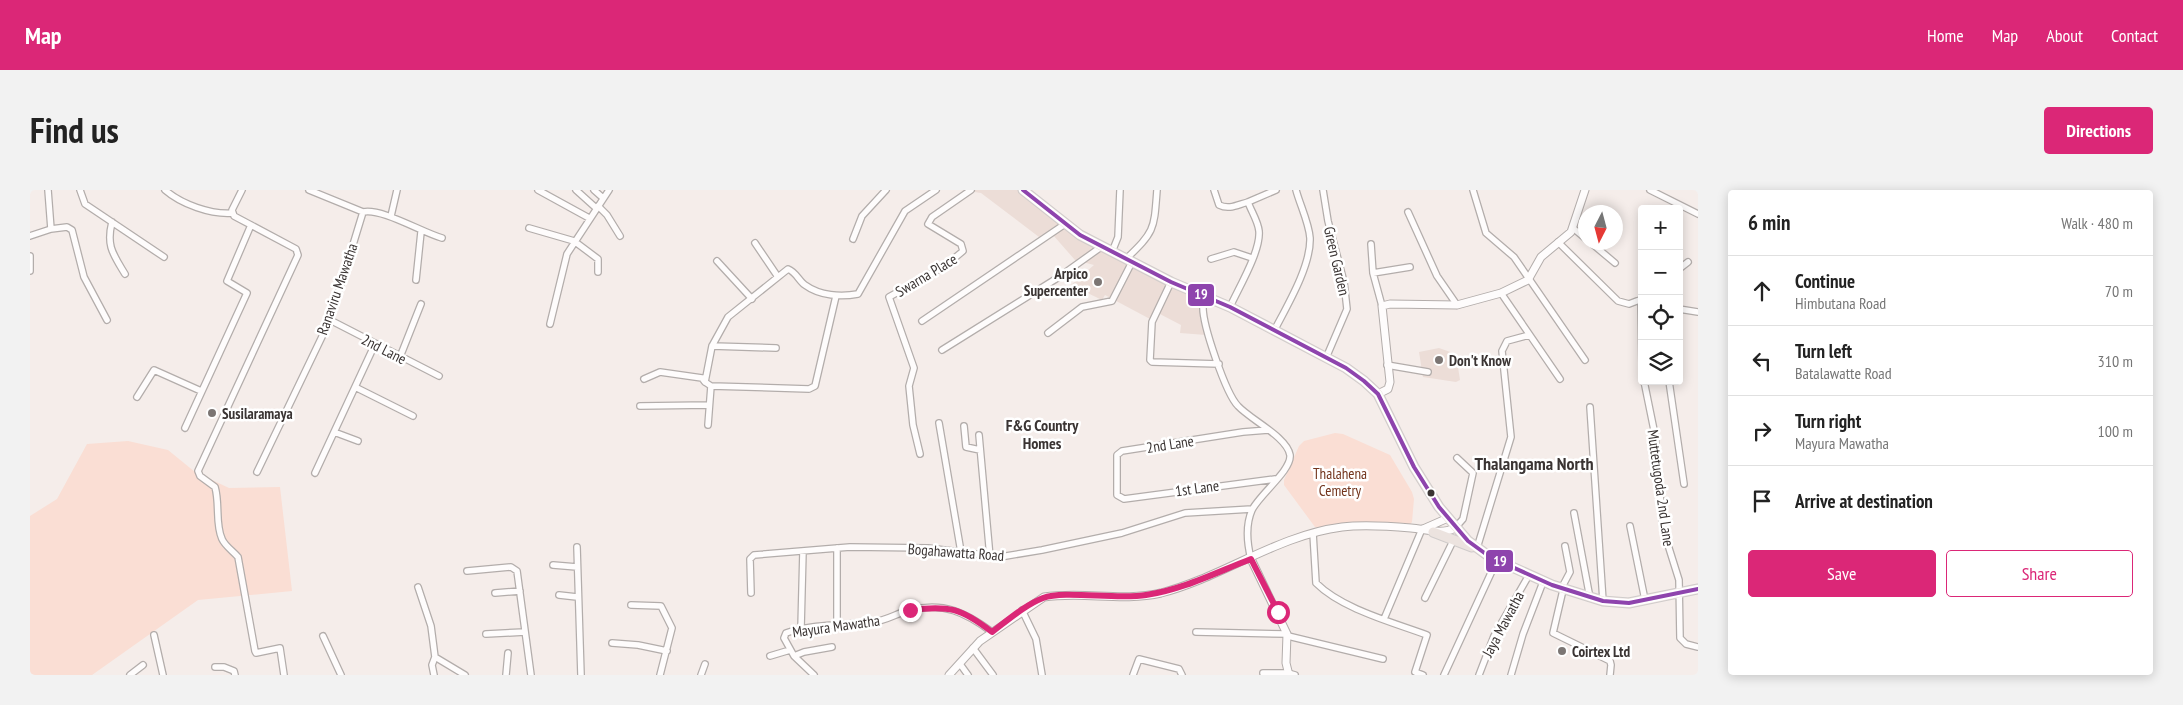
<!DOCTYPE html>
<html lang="en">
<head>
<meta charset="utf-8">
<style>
  :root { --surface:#fff; --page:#f2f2f2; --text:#222; --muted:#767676; --line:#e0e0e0; --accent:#db2777 }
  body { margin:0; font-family:"PT Sans Narrow",sans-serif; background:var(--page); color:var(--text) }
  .controls { position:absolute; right:15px; top:15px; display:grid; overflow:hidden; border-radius:5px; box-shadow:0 2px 12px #0003 }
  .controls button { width:45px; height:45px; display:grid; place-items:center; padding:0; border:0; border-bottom:1px solid var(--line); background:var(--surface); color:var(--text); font:25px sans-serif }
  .compass { position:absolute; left:1548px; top:15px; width:45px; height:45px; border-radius:50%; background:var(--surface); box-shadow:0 2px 12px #0003; rotate:186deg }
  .stop { position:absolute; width:15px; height:15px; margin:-11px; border:4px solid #db2777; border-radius:50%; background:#fff }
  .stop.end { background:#db2777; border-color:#fff; box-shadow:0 1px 5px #0008 }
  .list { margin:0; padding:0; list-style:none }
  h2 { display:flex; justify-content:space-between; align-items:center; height:65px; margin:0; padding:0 20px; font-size:21px }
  h2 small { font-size:16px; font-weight:400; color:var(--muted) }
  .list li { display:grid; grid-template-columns:32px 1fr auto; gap:15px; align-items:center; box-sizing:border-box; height:70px; padding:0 20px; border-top:1px solid var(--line) }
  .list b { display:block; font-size:19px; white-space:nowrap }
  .list p { margin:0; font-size:16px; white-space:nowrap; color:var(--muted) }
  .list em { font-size:16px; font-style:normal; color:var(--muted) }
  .actions { display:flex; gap:10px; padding:15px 20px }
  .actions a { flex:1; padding:11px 0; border:1px solid var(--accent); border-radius:5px; text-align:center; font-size:18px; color:var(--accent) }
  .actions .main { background:var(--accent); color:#fff }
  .icon { flex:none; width:28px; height:28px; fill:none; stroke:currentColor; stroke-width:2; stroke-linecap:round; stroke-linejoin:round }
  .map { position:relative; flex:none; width:1668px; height:485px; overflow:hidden; border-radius:5px }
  header { display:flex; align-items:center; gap:30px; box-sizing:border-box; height:70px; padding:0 25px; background:var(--accent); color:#fff }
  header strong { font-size:24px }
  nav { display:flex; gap:28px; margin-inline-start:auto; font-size:18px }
  .intro { display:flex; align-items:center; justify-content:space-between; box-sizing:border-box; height:120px; padding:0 30px }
  h1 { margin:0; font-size:35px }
  .button { padding:12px 22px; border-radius:5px; background:var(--accent); color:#fff; font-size:18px; font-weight:700 }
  main { display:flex; gap:30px; padding:0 30px }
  aside { flex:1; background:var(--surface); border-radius:5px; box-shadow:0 2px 12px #0003 }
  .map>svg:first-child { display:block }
</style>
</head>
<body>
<header>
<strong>Map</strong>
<nav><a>Home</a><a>Map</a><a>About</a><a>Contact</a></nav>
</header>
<div class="intro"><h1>Find us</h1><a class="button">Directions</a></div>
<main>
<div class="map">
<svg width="1668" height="485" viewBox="0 0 1668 485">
  <rect width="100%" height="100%" fill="#f5edea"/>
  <path fill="#ecddd7" d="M931,0H988L1049,48L1172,107L1176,145L1150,143L1151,135L1126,122L1120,129L1075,105L1072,110L1041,95L1064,75L1045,70L1023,45L1017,42L1009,47L951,3Z
    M1409,158L1426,164L1430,190L1426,192L1393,187L1389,162Z"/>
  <path fill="#faded4" d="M1305,243L1313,244L1360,265L1382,302L1384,309L1382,332L1378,337L1290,339L1285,337L1254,295V290L1269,256L1274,251Z
    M98,251L138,260L165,282L199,298L250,297L262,401L168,410L62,485H0V326L27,309L57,254Z"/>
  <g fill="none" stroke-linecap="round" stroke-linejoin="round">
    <defs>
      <path id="minor" d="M50,0L55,14L134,67
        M135,0C151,14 181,25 203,23
        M212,0L202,20L204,26L266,59L268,65L168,281L170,286L185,297C190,314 185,334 192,349C195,356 203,361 208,367L225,461L226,463L250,458L254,485
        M508,0L559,28
        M546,0L566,18
        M564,0L573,8
        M1184,0L1189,15C1199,20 1207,15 1218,12
        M1293,0L1298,31L1314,92L1317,119L1296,168
        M1443,0L1456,43L1484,67L1555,170
        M1620,0L1668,24
        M568,16L577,25L590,46
        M333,22C352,18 391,42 412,48
        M1378,22L1407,86L1427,115
        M361,26L367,0
        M82,32C76,56 83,64 95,84
        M499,38L544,51L568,69V82
        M1543,38L1556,49
        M21,39L37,37L42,40L54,87L77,130
        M0,46L21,39L18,0
        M823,49L832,26L856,0
        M1528,52L1588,111L1599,114L1612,109
        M1560,52L1585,73
        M725,53L748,87
        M1341,54L1343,83L1352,116
        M1082,62L1088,47L1090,0
        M0,66V81
        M1096,69C1125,41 1124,40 1127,0
        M1181,69L1204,62L1222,68
        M687,71L722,109
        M1649,79L1658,72
        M1343,83L1380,77
        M386,90L391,42
        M1141,92L1122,132L1120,170L1122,172L1189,174
        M1471,103L1530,189
        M1175,105C1174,109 1173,113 1173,116C1172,134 1196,204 1208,216C1221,230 1257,247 1260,265C1262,280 1229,305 1222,320C1215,336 1217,353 1221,369
        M1611,109L1612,174
        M1200,117C1208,99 1231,61 1229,41C1228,31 1221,21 1218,12L1246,0
        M1649,119L1668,122
        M300,130L409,186
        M892,131L1035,34
        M520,134L537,64L579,0
        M1244,141C1257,116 1281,76 1280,48C1279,33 1270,15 1266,0
        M1018,143L1052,117L1082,111L1102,72
        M682,156L746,158
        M912,160L1029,87L1071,57
        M370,167L391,114
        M1357,175L1398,182
        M614,189L630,182L672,188L675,192
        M1614,191L1625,245L1633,339L1649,390L1650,448L1656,454L1668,457
        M1639,191L1654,294
        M681,196L779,199L785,196L806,106
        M325,197L383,226
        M107,207L124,180L171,201
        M610,216L679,215
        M1560,217L1573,411
        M909,233L931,362
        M678,235L681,196L675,192L682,156L698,127L758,79C766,82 769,91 775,95C790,106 811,107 828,104L875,21L906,0
        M934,236L936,257L950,260
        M155,238L217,103L197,91L221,35
        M1238,240L1213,242L1092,261L1087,265V305L1094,309L1245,289
        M304,242L328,251
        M949,245L960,367
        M890,264L883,235L879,196L884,178L859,107L915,76L933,61L931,54L898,34L902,27L941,0
        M227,282L300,130L333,22L279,0
        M285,283L345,154
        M1544,323L1560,408
        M1600,336L1615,410
        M1425,338L1433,329L1443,283L1427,268
        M1283,343L1286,393C1312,419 1362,432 1397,445L1385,482L1393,485
        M547,357L551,485
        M807,358V436
        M1447,358L1481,247L1472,161L1477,151L1499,145
        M523,375L547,377
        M437,381L481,377L487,381L501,485
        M388,397L401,436L405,467
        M1531,399L1540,382L1535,356
        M1533,400L1523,443L1580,471L1581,475L1580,485
        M465,403L490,401
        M721,403L720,369L724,365L820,357L898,358L970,367L1012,360L1092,343L1155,323L1222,319
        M529,405L547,407
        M1395,408L1423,351
        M601,415L631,416L642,438L630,485
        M992,420L1006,449L1012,485
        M1354,429L1392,339
        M771,438L773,361
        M1166,442L1257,444
        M456,444L495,442
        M124,445L133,485
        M293,446L311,485
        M1258,446L1353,469
        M582,453L608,455L637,461
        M943,458L963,485
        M740,466L760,460
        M764,466L774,462L802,457
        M930,474L938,485
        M185,477H194L204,481L205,485
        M1233,483H1258L1265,485
        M100,485L113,475
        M404,485L402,475L405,467L435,485
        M476,485L478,463
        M671,485L675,474
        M784,485L764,466L754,448L756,443C783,434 814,435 843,432C856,431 867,423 880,420C914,412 935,422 962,442
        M1103,485L1109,469L1149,479L1152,485
        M1414,485L1467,370
        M1449,485L1464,446L1499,385
        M1481,485L1493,444L1513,392"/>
      <path id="tertiary" d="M1348,204L1358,199L1360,192L1352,116L1360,114L1427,115L1471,103L1498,90L1511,67L1541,42L1555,0
        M1393,339L1418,328
        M1221,369L1257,444L1256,473L1259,485
        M919,485L950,451L1014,407C1053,401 1092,412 1131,403C1193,387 1248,345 1312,337C1334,334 1359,336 1381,338C1395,339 1411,345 1425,338"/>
      <path id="primary" d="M993,0L1050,45L1141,92L1200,117L1316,178L1334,191L1348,204L1384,277L1409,317L1438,351L1460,367L1522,395L1573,411L1599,413L1668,399
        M1403,342L1442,357"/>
    </defs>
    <use href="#minor" stroke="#b3adab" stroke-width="8"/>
    <use href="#tertiary" stroke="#b3adab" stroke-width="9"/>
    <use href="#primary" stroke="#d0cccb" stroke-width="11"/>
    <use href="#minor" stroke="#fefcfc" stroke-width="5.5"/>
    <use href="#tertiary" stroke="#fefcfc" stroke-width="7"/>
    <use href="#primary" stroke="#ece3df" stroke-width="9"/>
    <defs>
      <path id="bus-1" d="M993,0L1050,45L1141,92L1200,117L1316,178L1334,191L1348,204L1384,277L1409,317L1438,351L1460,367L1522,395L1573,411L1599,413L1668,399"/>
    </defs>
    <use href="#bus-1" stroke="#fff" stroke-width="8"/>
    <use href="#bus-1" stroke="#8e44ad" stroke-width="4"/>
  </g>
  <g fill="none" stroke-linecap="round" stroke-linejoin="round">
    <path stroke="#db2777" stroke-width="6" d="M880,420C919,415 931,418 962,442C978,430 995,415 1013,408C1034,400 1088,410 1116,405C1152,400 1187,382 1221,369L1248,422"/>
  </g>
  <g fill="#7b7573" stroke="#fff" stroke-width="2">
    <circle cx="1068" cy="92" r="5"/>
    <circle cx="1409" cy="170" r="5"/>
    <circle cx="182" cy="223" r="5"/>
    <circle cx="1532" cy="461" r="5"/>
  </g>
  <circle fill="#3a3433" stroke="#fff" stroke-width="2" cx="1401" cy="303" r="4.5"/>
  <g text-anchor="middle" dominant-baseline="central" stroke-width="5" stroke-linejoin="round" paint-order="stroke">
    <g font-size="15" fill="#3a3433" stroke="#fff">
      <text transform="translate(1307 71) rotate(77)">Green Garden</text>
      <text transform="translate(896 85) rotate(-31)">Swarna Place</text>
      <text transform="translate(307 99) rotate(-71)">Ranaviru Mawatha</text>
      <text transform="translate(354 159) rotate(27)">2nd Lane</text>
      <text transform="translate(1140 254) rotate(-9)">2nd Lane</text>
      <text transform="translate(1167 298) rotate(-8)">1st Lane</text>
      <text transform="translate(1631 298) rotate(82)">Muttetugoda 2nd Lane</text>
      <text transform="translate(926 362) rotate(4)">Bogahawatta Road</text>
      <text transform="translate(1473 434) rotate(-62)">Jaya Mawatha</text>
      <text transform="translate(806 436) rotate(-8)">Mayura Mawatha</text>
    </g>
    <g font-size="15" font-weight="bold" fill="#3a3433" stroke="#fff" text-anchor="start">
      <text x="1058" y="83" text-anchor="end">Arpico<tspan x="1058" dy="17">Supercenter</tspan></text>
      <text x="1419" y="170">Don't Know</text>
      <text x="192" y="223">Susilaramaya</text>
      <text x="1542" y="461">Coirtex Ltd</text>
    </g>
    <g font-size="15" fill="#73351d" stroke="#fff">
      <text x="1310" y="283">Thalahena<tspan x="1310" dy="17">Cemetry</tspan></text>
    </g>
    <g font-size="16" font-weight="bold" fill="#3a3433" stroke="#fff">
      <text x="1012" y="235">F&amp;G Country<tspan x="1012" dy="18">Homes</tspan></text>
    </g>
    <g font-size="18" font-weight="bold" fill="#3a3433" stroke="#fff">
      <text x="1504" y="273">Thalangama North</text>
    </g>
  </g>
  <g stroke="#fff" stroke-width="2">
    <rect x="1157" y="93" width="28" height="24" rx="5" fill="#8e44ad"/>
    <rect x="1455" y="359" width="29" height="24" rx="5" fill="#8e44ad"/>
  </g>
  <g font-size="14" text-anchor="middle" font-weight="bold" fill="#fff">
    <text x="1171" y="109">19</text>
    <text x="1470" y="376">19</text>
  </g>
</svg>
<div class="controls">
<button>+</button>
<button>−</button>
<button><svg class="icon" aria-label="locate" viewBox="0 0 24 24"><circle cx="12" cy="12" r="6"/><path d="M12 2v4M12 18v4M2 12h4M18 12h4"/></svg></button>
<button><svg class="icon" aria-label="layers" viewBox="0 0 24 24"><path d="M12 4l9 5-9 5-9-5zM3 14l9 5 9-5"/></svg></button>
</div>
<svg class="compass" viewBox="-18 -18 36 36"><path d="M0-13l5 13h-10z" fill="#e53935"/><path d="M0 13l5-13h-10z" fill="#767676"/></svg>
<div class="stop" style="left:1248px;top:422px"></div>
<div class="stop end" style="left:880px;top:420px"></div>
</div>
<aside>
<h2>6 min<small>Walk · 480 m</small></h2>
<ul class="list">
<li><svg class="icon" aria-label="ahead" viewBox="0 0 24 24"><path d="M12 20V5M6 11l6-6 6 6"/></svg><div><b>Continue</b><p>Himbutana Road</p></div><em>70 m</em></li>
<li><svg class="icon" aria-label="left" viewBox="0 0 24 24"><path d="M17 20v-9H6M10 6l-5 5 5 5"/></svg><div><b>Turn left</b><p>Batalawatte Road</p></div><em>310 m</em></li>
<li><svg class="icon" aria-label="right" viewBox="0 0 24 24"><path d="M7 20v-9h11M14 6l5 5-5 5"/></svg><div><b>Turn right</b><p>Mayura Mawatha</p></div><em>100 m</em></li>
<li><svg class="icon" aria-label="arrive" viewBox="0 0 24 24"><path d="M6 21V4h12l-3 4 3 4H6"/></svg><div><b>Arrive at destination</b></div></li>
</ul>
<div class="actions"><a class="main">Save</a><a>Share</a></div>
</aside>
</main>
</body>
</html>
